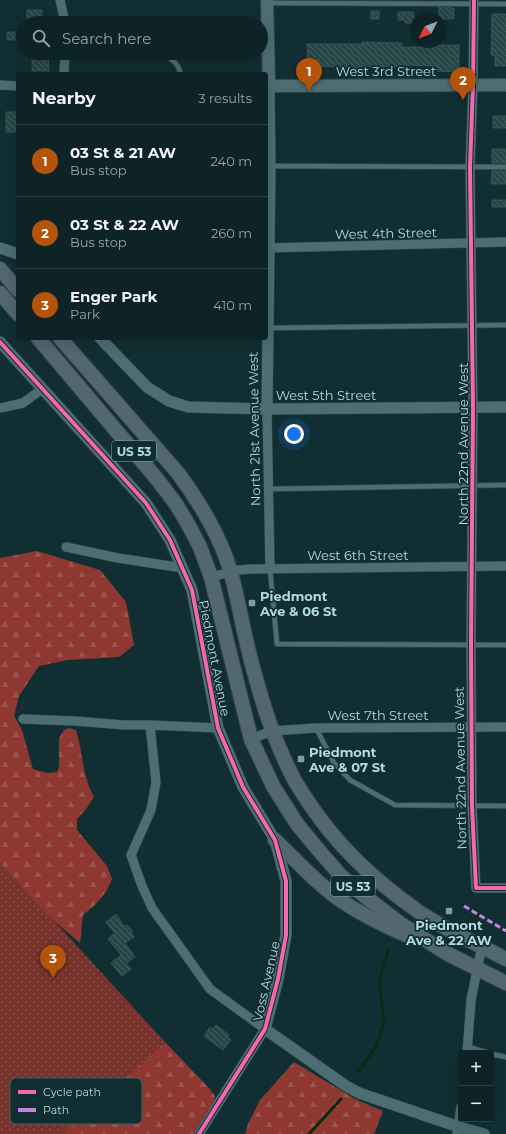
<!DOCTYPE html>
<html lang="en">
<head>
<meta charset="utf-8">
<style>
  :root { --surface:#0d2326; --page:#1b2f32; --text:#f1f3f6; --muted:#9aa4a7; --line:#2d4043; --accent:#b45309 }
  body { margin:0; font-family:Montserrat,sans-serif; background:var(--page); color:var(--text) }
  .controls { position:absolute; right:12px; bottom:12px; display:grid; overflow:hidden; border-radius:4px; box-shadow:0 4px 16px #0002 }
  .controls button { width:36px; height:36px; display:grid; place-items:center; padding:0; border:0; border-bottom:1px solid var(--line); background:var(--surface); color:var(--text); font:20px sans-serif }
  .compass { position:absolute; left:410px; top:12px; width:36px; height:36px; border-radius:50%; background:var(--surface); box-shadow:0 4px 16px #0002; rotate:228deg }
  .you { position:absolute; left:294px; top:434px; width:14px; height:14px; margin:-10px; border:3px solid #fff; border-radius:50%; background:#1a73e8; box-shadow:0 0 0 6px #1a73e833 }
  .badge { display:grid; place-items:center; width:26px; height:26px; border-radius:50%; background:var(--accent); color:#fff; font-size:13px; font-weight:700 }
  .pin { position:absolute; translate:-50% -33px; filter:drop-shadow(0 1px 2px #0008) }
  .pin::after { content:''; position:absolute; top:21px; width:14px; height:12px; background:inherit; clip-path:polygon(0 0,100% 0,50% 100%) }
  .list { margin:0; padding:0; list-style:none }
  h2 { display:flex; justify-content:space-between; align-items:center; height:52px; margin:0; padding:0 16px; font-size:17px }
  h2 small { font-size:13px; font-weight:400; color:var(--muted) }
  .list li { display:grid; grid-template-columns:26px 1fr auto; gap:12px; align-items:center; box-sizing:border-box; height:72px; padding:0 16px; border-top:1px solid var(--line) }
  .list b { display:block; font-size:15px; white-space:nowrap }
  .list p { margin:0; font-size:13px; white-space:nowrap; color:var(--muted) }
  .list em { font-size:13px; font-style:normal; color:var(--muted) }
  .icon { flex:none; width:22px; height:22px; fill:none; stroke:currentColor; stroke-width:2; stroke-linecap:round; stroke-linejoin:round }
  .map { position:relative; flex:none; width:506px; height:1134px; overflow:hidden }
  .search { position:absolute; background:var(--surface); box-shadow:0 4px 16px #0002; left:16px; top:16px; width:252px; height:44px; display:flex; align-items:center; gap:10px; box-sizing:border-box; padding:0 14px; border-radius:22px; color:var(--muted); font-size:15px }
  .panel { position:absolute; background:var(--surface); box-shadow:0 4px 16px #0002; left:16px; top:72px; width:252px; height:268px; border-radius:4px }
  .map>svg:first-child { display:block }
</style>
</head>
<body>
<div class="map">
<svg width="506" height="1134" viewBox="0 0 506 1134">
  <defs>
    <pattern id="grass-dots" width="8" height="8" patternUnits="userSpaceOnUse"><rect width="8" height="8" fill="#77322c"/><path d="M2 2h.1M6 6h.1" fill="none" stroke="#884f4a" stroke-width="1.8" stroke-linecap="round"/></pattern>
    <pattern id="forest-firs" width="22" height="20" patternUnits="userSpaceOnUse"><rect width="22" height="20" fill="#8e3831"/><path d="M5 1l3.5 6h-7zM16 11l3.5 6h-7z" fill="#9c544f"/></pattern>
    <pattern id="building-back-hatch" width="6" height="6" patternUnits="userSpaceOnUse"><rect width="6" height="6" fill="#274648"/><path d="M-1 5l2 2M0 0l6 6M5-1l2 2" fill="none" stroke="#446062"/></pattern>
  </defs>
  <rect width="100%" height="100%" fill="#112f33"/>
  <path fill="url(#grass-dots)" d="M0,862L165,1042L63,1134H0Z"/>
  <path fill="url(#forest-firs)" d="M37,551L100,570L126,602L134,645L119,657L68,660L39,666L19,696L14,716L22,730L33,769L47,773L57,772L59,767V738L64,730L69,728L76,730C83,752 82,776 94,797L86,809L77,819V830L107,866L112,879C106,895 96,905 83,915L80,943L47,915L0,862V558Z
    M165,1042L209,1088L215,1096L214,1103L194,1134H63Z
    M294,1062L355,1099L383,1111L374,1134H245L248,1124L260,1100Z"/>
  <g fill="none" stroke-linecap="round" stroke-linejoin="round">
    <path stroke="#0c2914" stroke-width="3" d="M358,1072L376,1047L384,1023L379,981L388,951
      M309,1134L341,1099"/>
  </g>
  <path fill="url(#building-back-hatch)" stroke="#345455" d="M439,7L454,8V19H440L439,18Z
    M27,10H42L41,23H32V20H27Z
    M371,11H379V19H371Z
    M398,12H414V23H405V20H398Z
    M492,14H506V66H495V55H491Z
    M7,32H15V40H7Z
    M362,42L402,43V47H437V45H459V72L437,71V66L402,65V67L361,66V74H348V67L308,66L307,44H362Z
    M32,53H48L49,71H32Z
    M6,112H18V132H6Z
    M493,116H506V128H493Z
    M492,149H506V163H492Z
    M492,171H506V184H491Z
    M492,200H506V207H492Z
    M116,914L125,927L127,925L133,932L131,933L134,937L125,943L135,957L126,963L131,969L122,976L111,963L121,955L108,939L115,933L106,922Z
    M216,1025L229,1035L227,1037L231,1040L223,1050L204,1036L210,1027L212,1029Z"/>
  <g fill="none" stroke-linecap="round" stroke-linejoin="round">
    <defs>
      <path id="service" d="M268,3L506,4
        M162,53C170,58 180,64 180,74
        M65,54L83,53
        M270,166L506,167
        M268,328L506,325
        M269,489L506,485
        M270,569L277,644L506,645
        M316,728L334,763L350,780L395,805L506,806
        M468,1047L489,1053
        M491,1054L506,1057"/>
      <path id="minor" d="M60,0L65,23
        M474,0L473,85L470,167L473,408L471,645L472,806L476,888H506
        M64,74L65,53
        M0,85L18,86
        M266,248L506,242
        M0,408L23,403L42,389
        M267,409L270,569
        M66,547L118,558L183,568
        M211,577L238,570L252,569L506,566
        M23,719L75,721L124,725H150L218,728
        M150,725L156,782L151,810L131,855L142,886L152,908L210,989L265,1029L199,1134
        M251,739L272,731L316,728L506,727
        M467,1053L471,1000L482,946
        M457,1134L461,1107"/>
      <path id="tertiary" d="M0,248L18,254
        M100,338L147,387L169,401L188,407L267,409L506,407
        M0,342L146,503L170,540L192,590L218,728L243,787L275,840L286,881V935L278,979L265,1029L346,1086L359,1093L459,1127L484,1134
        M267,409L270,166L269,86"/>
      <path id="secondary" d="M267,0L269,86L506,85"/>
      <path id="trunk" d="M0,269L18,290
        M0,293L18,314
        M38,338L157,479L176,504L189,526L200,547L211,577L251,739L273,786L297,824L321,853L342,877L371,901L401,924L448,954L506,983
        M60,338L178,473C200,503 221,537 231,573C240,607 245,642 255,675C264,709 275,742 291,773C294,781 299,787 303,794C334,843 372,879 419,912C446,930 477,944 506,959
        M275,840C297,861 318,885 343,902C363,915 385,926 406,935"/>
    </defs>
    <use href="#service" stroke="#334a4e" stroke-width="6"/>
    <use href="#minor" stroke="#334a4e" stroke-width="10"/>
    <use href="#tertiary" stroke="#334a4e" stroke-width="12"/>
    <use href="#secondary" stroke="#334a4e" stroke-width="14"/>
    <use href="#trunk" stroke="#334a4e" stroke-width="16"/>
    <use href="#service" stroke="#4c6d72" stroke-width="4.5"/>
    <use href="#minor" stroke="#4c6d72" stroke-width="9"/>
    <use href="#tertiary" stroke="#4c6d72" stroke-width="11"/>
    <use href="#secondary" stroke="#4c6d72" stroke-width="12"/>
    <use href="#trunk" stroke="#536770" stroke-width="14"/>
    <path stroke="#c483df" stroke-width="3" stroke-dasharray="6 3" stroke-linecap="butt" d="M464,906L506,931"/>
    <defs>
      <path id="cycleway" d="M474,0L473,85L470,167L473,408L471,645L472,806L476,888H506
        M0,342L146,503L170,540L192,590L218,728L243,787L275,840L286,881V935L278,979L265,1029L199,1134"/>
    </defs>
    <use href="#cycleway" stroke="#102e32" stroke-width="6"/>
    <use href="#cycleway" stroke="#f766af" stroke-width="4"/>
  </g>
  <g fill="#799ea4" stroke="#102e32" stroke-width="1.5">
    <rect x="248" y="599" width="8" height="8" rx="2"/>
    <rect x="297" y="755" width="8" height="8" rx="2"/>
    <rect x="445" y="907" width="8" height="8" rx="2"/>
  </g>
  <g text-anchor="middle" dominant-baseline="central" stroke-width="3.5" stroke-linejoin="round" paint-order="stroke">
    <g fill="#102e32" stroke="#81a6ac" stroke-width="1">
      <rect x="112" y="441" width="44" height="20" rx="3"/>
      <rect x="331" y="876" width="44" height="20" rx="3"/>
    </g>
    <g font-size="12" font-weight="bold" fill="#b1dae1">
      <text x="134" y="451">US 53</text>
      <text x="353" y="886">US 53</text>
    </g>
    <g font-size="13" fill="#b1dae1" stroke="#102e32">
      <text x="386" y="71">West 3rd Street</text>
      <text transform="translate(386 233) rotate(-1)">West 4th Street</text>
      <text x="326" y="395">West 5th Street</text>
      <text transform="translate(254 429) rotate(-91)">North 21st Avenue West</text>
      <text transform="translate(463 444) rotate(-90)">North 22nd Avenue West</text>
      <text x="358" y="555">West 6th Street</text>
      <text transform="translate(215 658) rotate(79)">Piedmont Avenue</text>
      <text x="378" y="715">West 7th Street</text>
      <text transform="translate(460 768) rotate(-91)">North 22nd Avenue West</text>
      <text transform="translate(266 981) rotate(-77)">Voss Avenue</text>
    </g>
    <g font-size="13" font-weight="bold" fill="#b1dae1" stroke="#102e32" text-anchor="start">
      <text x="260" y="596">Piedmont<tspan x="260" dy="15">Ave &amp; 06 St</tspan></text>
      <text x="309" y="752">Piedmont<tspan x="309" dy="15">Ave &amp; 07 St</tspan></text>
      <text x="449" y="925" text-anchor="middle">Piedmont<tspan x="449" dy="15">Ave &amp; 22 AW</tspan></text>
    </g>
  </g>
  <rect x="10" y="1078" width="132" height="46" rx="6" fill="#102e32" stroke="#406267" stroke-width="1"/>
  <rect x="18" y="1090" width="18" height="4" fill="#f766af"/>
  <rect x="18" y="1108" width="18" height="4" fill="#c483df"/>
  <g font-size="11" fill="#b1dae1">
    <text x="43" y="1096">Cycle path</text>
    <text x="43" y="1114">Path</text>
  </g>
</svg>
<div class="controls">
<button>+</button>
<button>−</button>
</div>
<svg class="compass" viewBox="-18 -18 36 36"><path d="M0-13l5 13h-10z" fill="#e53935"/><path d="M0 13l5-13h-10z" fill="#9aa4a7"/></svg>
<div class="you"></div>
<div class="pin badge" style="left:309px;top:91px">1</div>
<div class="pin badge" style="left:463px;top:100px">2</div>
<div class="pin badge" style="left:53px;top:978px">3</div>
<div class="search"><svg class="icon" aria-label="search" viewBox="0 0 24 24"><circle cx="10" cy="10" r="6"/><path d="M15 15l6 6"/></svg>Search here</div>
<section class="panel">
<h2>Nearby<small>3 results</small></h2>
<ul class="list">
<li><span class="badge">1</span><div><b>03 St &amp; 21 AW</b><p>Bus stop</p></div><em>240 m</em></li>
<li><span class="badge">2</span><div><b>03 St &amp; 22 AW</b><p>Bus stop</p></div><em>260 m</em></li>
<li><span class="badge">3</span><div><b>Enger Park</b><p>Park</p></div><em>410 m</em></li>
</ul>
</section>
</div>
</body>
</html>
